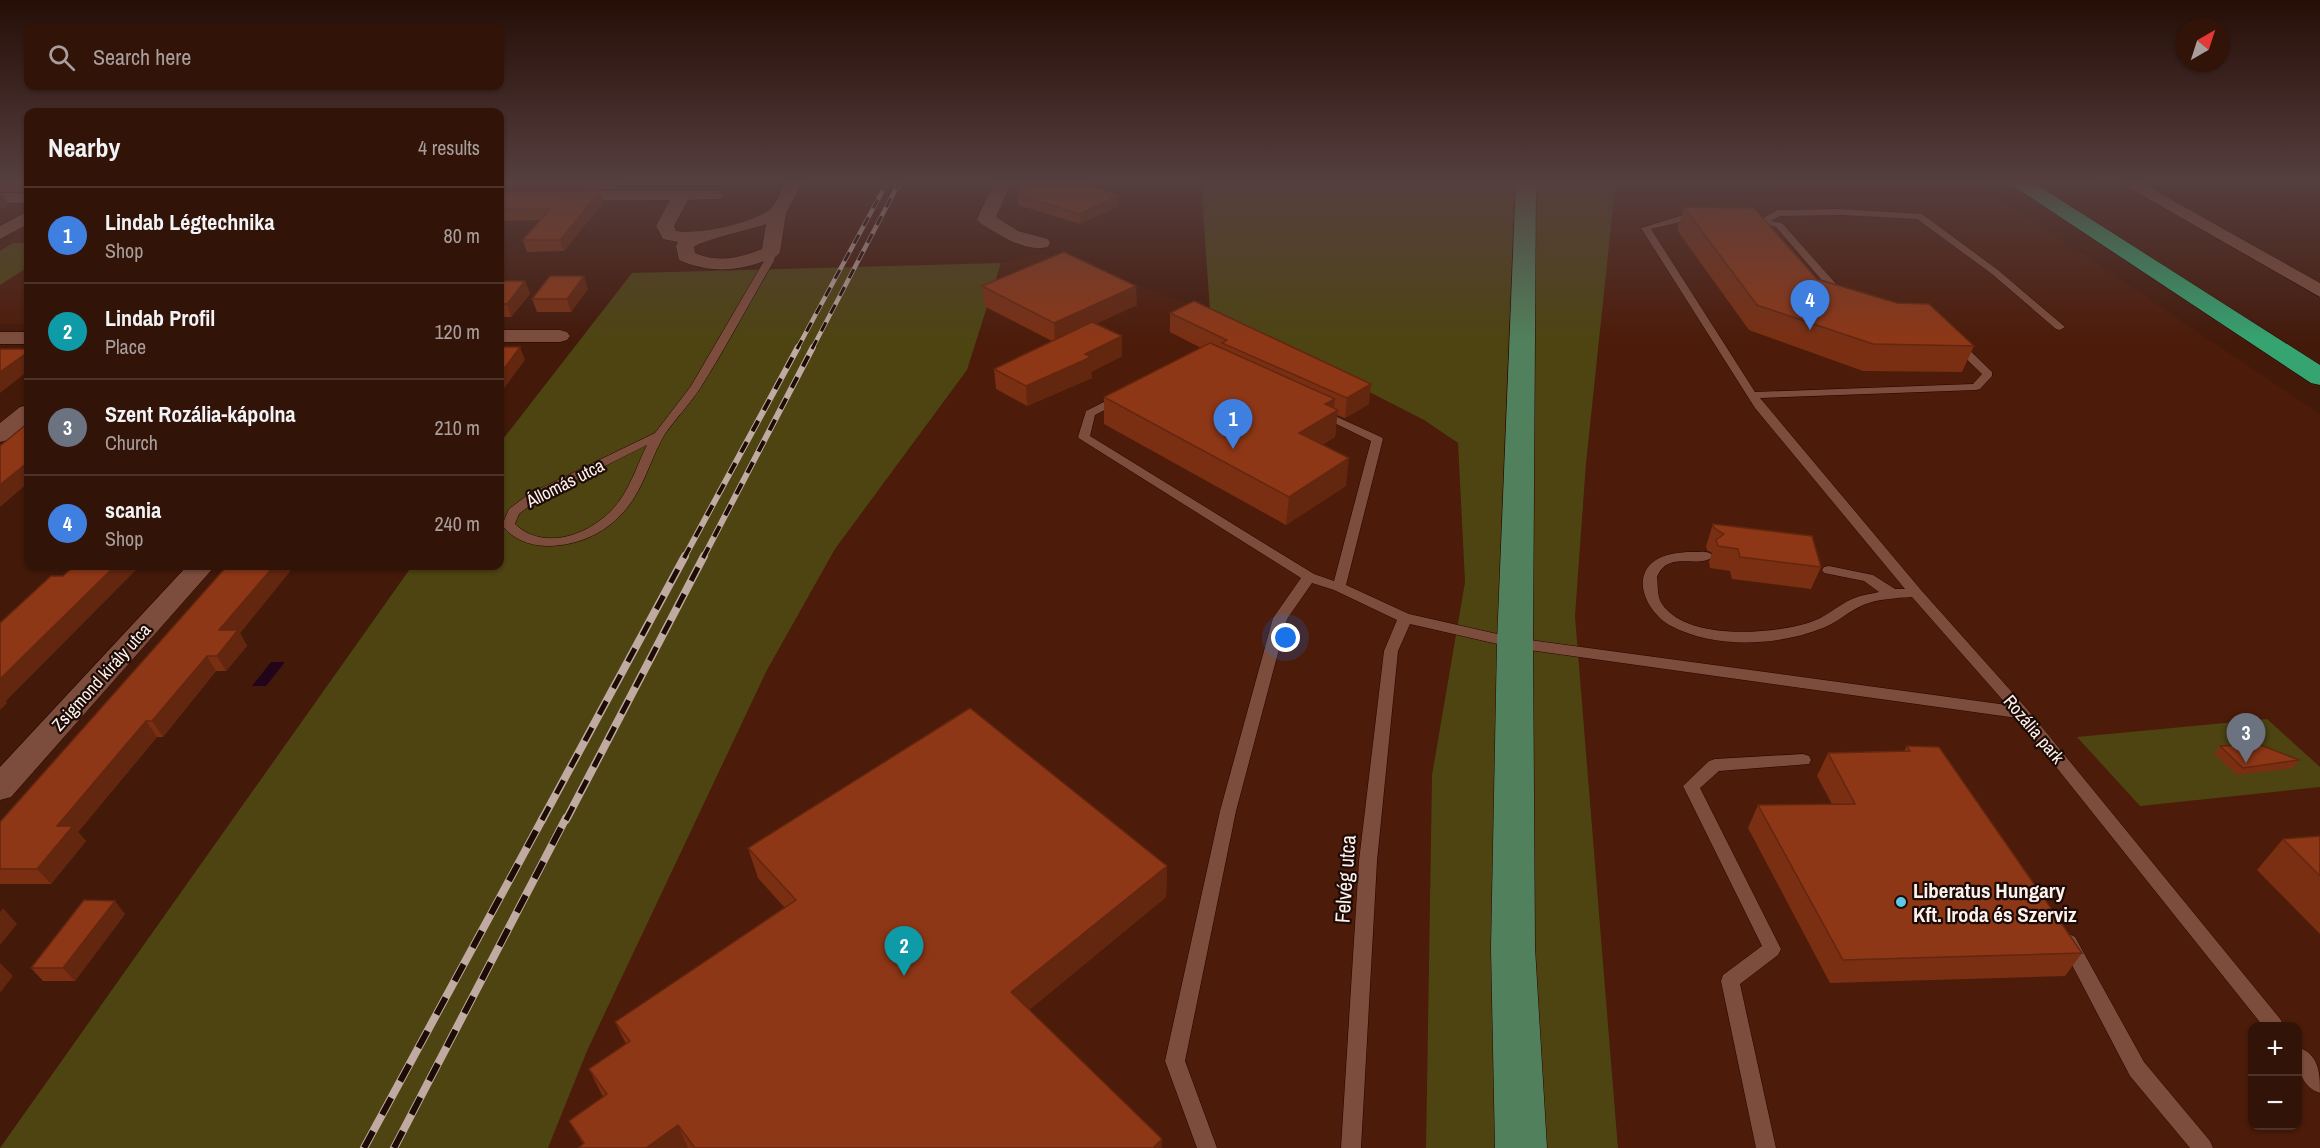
<!DOCTYPE html>
<html lang="en">
<head>
<meta charset="utf-8">
<style>
  :root { --surface:#321308; --page:#3a1c12; --text:#f1f3f6; --muted:#a89e9c; --line:#4d3229; --accent:#b45309 }
  body { margin:0; font-family:"Archivo Narrow",sans-serif; background:var(--page); color:var(--text) }
  .controls { position:absolute; right:18px; bottom:18px; display:grid; overflow:hidden; border-radius:12px; box-shadow:0 2px 4px #0004 }
  .controls button { width:54px; height:54px; display:grid; place-items:center; padding:0; border:0; border-bottom:2px solid var(--line); background:var(--surface); color:var(--text); font:30px sans-serif }
  .compass { position:absolute; left:2176px; top:18px; width:54px; height:54px; border-radius:50%; background:var(--surface); box-shadow:0 2px 4px #0004; rotate:39deg }
  .you { position:absolute; left:1286px; top:638px; width:21px; height:21px; margin:-15px; border:4px solid #fff; border-radius:50%; background:#1a73e8; box-shadow:0 0 0 9px #1a73e833 }
  .badge { display:grid; place-items:center; width:39px; height:39px; border-radius:50%; background:var(--accent); color:#fff; font-size:20px; font-weight:700 }
  .pin { position:absolute; translate:-50% -50px; filter:drop-shadow(0 2px 3px #0008) }
  .pin::after { content:''; position:absolute; top:32px; width:21px; height:18px; background:inherit; clip-path:polygon(0 0,100% 0,50% 100%) }
  .list { margin:0; padding:0; list-style:none }
  h2 { display:flex; justify-content:space-between; align-items:center; height:78px; margin:0; padding:0 24px; font-size:26px }
  h2 small { font-size:20px; font-weight:400; color:var(--muted) }
  .list li { display:grid; grid-template-columns:39px 1fr auto; gap:18px; align-items:center; box-sizing:border-box; height:96px; padding:0 24px; border-top:2px solid var(--line) }
  .list b { display:block; font-size:22px; white-space:nowrap }
  .list p { margin:0; font-size:20px; white-space:nowrap; color:var(--muted) }
  .list em { font-size:20px; font-style:normal; color:var(--muted) }
  .icon { flex:none; width:33px; height:33px; fill:none; stroke:currentColor; stroke-width:2; stroke-linecap:round; stroke-linejoin:round }
  .map { position:relative; flex:none; width:2320px; height:1148px; overflow:hidden }
  .search { position:absolute; background:var(--surface); box-shadow:0 2px 4px #0004; left:24px; top:24px; width:480px; height:66px; display:flex; align-items:center; gap:15px; box-sizing:border-box; padding:0 21px; border-radius:12px; color:var(--muted); font-size:22px }
  .panel { position:absolute; background:var(--surface); box-shadow:0 2px 4px #0004; left:24px; top:108px; width:480px; height:462px; border-radius:12px }
  .map>svg:first-child { display:block }
</style>
</head>
<body>
<div class="map">
<svg width="2320" height="1148" viewBox="0 0 2320 1148">
  <rect width="100%" height="100%" fill="#43190a"/>
  <path fill="#4c1b09" fill-rule="evenodd" d="M1981,186L2320,414V1148H1618L1575,616L1586,464L1615,188ZM2252,1026H2298V1126H2252Z
    M28,229V324H0V246Z
    M1044,253L1210,311L1424,420L1458,443L1465,582L1432,775L1426,1148H548L587,1051L767,670L835,549L967,370L1001,263Z"/>
  <path fill="#4d4412" d="M1201,181H2092L2098,185L1615,188L1586,464L1575,616L1618,1148H1426L1432,775L1465,582L1458,443L1424,420L1210,311Z
    M13,243H28V267L0,285V251Z
    M1001,263L967,370L835,549L767,670L587,1051L548,1148H0L412,566H500V443L632,273Z
    M2267,719L2320,767V787L2140,806L2077,737Z"/>
  <path fill="#23051b" d="M271,662H285L266,686H252Z"/>
  <g fill="none" stroke-linecap="round" stroke-linejoin="round">
    <defs>
      <path id="service" d="M1841,209L1922,214L1998,270L2065,327L2060,330L2056,329L1992,274L1917,219L1841,215L1780,216L1771,221L1782,223L1845,294V298H1837L1776,227L1745,219L1749,216L1761,219L1778,210Z
        M1680,216H1697L1701,219L1697,222H1680L1651,229L1755,392L1973,384L1982,374L1952,345V341H1960L1992,372V376L1980,389L1976,390L1760,398L1921,590L2027,709L2281,1020L2283,1026H2263L2017,718L1515,648L1410,624L1398,651L1377,861L1361,1148H1341L1359,861L1384,651L1397,620L1334,590L1312,583L1287,619L1236,811L1185,1061L1217,1148H1197L1165,1061L1220,811L1273,618L1301,578L1080,439L1078,437L1086,411L1116,396H1124V400L1095,415L1090,436L1314,574L1334,581L1371,441L1314,413L1320,410L1324,411L1381,437L1383,439L1346,585L1409,614L1515,638L2007,705L1912,597C1896,598 1878,599 1863,605C1849,611 1838,622 1823,628C1778,646 1715,649 1671,626C1650,615 1630,581 1653,562C1663,554 1680,552 1692,552C1700,552 1708,550 1714,556C1699,570 1668,549 1657,577C1658,586 1657,597 1662,604C1687,641 1771,634 1808,623C1825,618 1837,606 1852,599C1861,595 1870,594 1879,592L1864,581L1824,573L1822,570L1824,567L1829,566L1873,575L1895,589H1905L1755,408L1641,228Z
        M768,250L776,252L774,261C749,303 727,346 701,387C690,404 676,418 665,434C654,452 648,473 638,491C620,525 588,545 549,546C531,546 513,540 502,525L509,509L529,494L655,433L691,386L764,261ZM647,445C638,463 632,483 620,500C598,532 546,554 515,524L519,514L537,500Z
        M1803,754L1809,756L1811,760L1809,764L1719,771L1700,788L1781,949L1778,955L1740,984L1776,1148H1756L1721,981L1723,975L1762,946L1683,786L1709,761L1715,759Z
        M2069,934L2075,937L2144,1062L2210,1141L2213,1148H2190L2130,1076L2060,942L2063,937Z
        M2298,1047C2320,1055 2320,1074 2320,1093C2300,1086 2296,1065 2298,1047Z"/>
      <path id="minor" d="M786,181H803L786,213L780,252C776,259 767,260 759,263C732,272 706,272 679,260L676,246L678,242L663,239L656,226L670,200L500,201V191H720L723,195L720,199L688,200L674,226L676,231C700,235 749,224 769,210C776,205 782,189 786,181ZM766,224L762,249C740,258 718,263 695,253L694,247C704,239 750,230 766,224Z
        M995,181H1012L996,217L1018,231L1048,239L1050,243L1048,247C1025,253 998,234 980,223L977,219Z
        M2117,181H2138L2320,283V297Z
        M0,193H28V203H0Z
        M28,211V224L0,239V226Z
        M500,330H560L567,332L570,336L567,340L560,342H500Z
        M0,332H28V344H0Z
        M28,405V423L8,440L0,442V423L20,407Z
        M187,566H215L11,797L0,800V767Z"/>
      <path id="primary" d="M1516,181H1536L1533,643L1535,948L1547,1148H1495L1491,948L1497,643Z"/>
      <path id="motorway" d="M2006,181H2031L2320,365V385L2311,383Z"/>
    </defs>
    <use href="#service" stroke="#270200" stroke-width="1"/>
    <use href="#minor" stroke="#270200" stroke-width="1"/>
    <use href="#primary" stroke="#270200" stroke-width="1"/>
    <use href="#motorway" stroke="#270200" stroke-width="1"/>
    <use href="#service" fill="#7c4d3c" fill-rule="evenodd"/>
    <use href="#minor" fill="#7c4d3c" fill-rule="evenodd"/>
    <use href="#primary" fill="#51815c" fill-rule="evenodd"/>
    <use href="#motorway" fill="#35a471" fill-rule="evenodd"/>
    <defs>
      <path id="rail-far3" d="M797,349L888,181
        M812,349L900,181"/>
      <path id="rail-far2" d="M684,558L798,347
        M703,558L813,347"/>
      <path id="rail-far1" d="M542,820L685,556
        M566,820L704,556"/>
      <path id="rail" d="M364,1148L543,818
        M394,1148L566,818"/>
    </defs>
    <use href="#rail-far3" stroke="#c0aaa2" stroke-width="4.5"/>
    <use href="#rail-far2" stroke="#c0aaa2" stroke-width="6"/>
    <use href="#rail-far1" stroke="#c0aaa2" stroke-width="8"/>
    <use href="#rail" stroke="#c0aaa2" stroke-width="8"/>
    <use href="#rail-far3" stroke="#1d0b05" stroke-width="3" stroke-dasharray="10" stroke-linecap="butt"/>
    <use href="#rail-far2" stroke="#1d0b05" stroke-width="4" stroke-dasharray="12" stroke-linecap="butt"/>
    <use href="#rail-far1" stroke="#1d0b05" stroke-width="5" stroke-dasharray="15" stroke-linecap="butt"/>
    <use href="#rail" stroke="#1d0b05" stroke-width="6" stroke-dasharray="19" stroke-linecap="butt"/>
  </g>
  <path fill="#7a2f13" d="M0,181H28V193L0,191Z
    M500,181H620L614,189H500Z
    M1019,182L1085,184L1118,206L1080,224L1018,205L1017,195L1022,193L1020,192Z
    M500,192L603,203L564,251L527,252L523,240L540,220L500,221Z
    M1684,207L1817,279L1974,346L1962,372L1863,371L1749,330L1677,230Z
    M500,281H525L530,294L511,317H500Z
    M982,286L1137,305L1095,324L1122,356L1091,372L1092,378L1027,406L996,389L994,369L1052,341L984,306Z
    M588,289L571,312H537L532,299Z
    M1170,313L1369,404L1345,418L1337,415L1335,437L1322,445L1346,486L1286,525L1104,424V397L1201,348L1170,332Z
    M1713,524L1821,567L1811,589L1732,579L1730,571L1710,568L1709,562L1712,553L1707,550L1706,546Z
    M227,566H319L316,570H291L240,633L247,646L226,671H216L163,737H157L78,832L86,841L51,884H0V822Z
    M1907,746L2082,953L2065,976L1830,983L1748,828L1758,805L1832,804L1817,776L1828,753L1904,751Z
    M2220,746L2299,760L2293,768L2237,775L2214,754Z
    M2320,836V934L2257,870L2283,839Z
    M748,848L1167,866L1166,897L1029,1010L1162,1139V1148H578L583,1144L569,1121L603,1097L589,1069L626,1044L615,1022L785,908L758,878Z
    M125,914L75,981H43L31,968Z"/>
  <path fill="#63260f" d="M24,181H28V190Z
    M612,181H620L614,189Z
    M600,191L603,203L564,251L560,240Z
    M2,193L9,205L0,210V194Z
    M1118,195V206L1080,224V214Z
    M584,276L588,289L571,312L567,299Z
    M525,281L530,294L511,317L507,304Z
    M1136,286L1137,305L1055,343L1054,323Z
    M1122,336V356L1091,372L1092,378L1027,406L1026,386L1085,354Z
    M520,347L525,360L500,394V374Z
    M28,352V371L0,393V372Z
    M1371,384L1369,404L1345,418L1347,398Z
    M1335,399L1333,413L1338,410L1335,437L1297,461L1299,433L1325,404Z
    M1349,458L1346,486L1286,525L1289,497Z
    M28,462V483L0,507V485Z
    M115,566H140L6,701L7,703L0,710V679Z
    M274,566H288L291,570L240,633L247,646L226,671L217,656L219,630Z
    M313,566H319L316,570Z
    M207,656L216,671L163,737L152,721Z
    M146,721L157,737L78,832L86,841L51,884L37,869L57,826Z
    M1167,866L1166,897L1014,1022L1011,992Z
    M115,901L125,914L75,981L63,968Z
    M3,908L17,924L0,945V912Z
    M0,963L13,976L0,993Z
    M678,1125L688,1148H646Z
    M1162,1139V1148H1153Z"/>
  <path fill="#8e3716" stroke="#63260f" stroke-width="1.5" d="M1081,181L1079,182L1118,195L1080,214L1017,195L1035,187L1019,181Z
    M600,191L560,240H523L550,209H500V192Z
    M1684,207L1754,208L1817,279L1897,303L1929,304L1974,346L1873,344L1757,305Z
    M1064,252L1136,286L1054,323L982,286Z
    M550,276H584L567,299H532Z
    M500,281H525L507,304H500Z
    M1194,301L1371,384L1347,398L1222,343L1227,340L1170,313Z
    M1092,322L1122,336L1085,354L1091,357L1026,386L994,369Z
    M1210,343L1335,399L1325,404L1338,410L1299,433L1349,458L1289,497L1104,397Z
    M500,347H520L500,374Z
    M0,349H28V352L0,372Z
    M28,423V462L0,485V446Z
    M1713,524L1812,536L1821,567L1740,557L1738,549L1718,546L1716,540L1724,534L1714,528Z
    M74,566H115L0,679V623L51,576H63Z
    M227,566H274L219,630H238L217,656H207L152,721H146L57,826H73L37,869H0V822Z
    M970,708L1167,866L1011,992L1162,1139L1153,1148H695L678,1125L646,1148H578L584,1143L569,1121L607,1094L589,1069L630,1041L615,1022L796,900L748,848Z
    M2258,744L2299,760L2243,768L2220,746Z
    M1907,746L1939,747L2082,953L1843,960L1758,805L1855,804L1828,753L1910,751Z
    M2320,836V876L2283,839Z
    M84,900L115,901L63,968H31Z"/>
  <linearGradient id="sky" x2="0" y2="1"><stop stop-color="#250e06"/><stop offset="0.53" stop-color="#553e3e"/><stop offset="1" stop-color="#553e3e" stop-opacity="0"/></linearGradient>
  <rect width="2320" height="342" fill="url(#sky)"/>
  <circle fill="#5bc8e7" stroke="#1d0b05" stroke-width="2" cx="1901" cy="902" r="6"/>
  <g text-anchor="middle" dominant-baseline="central" stroke-width="4.5" stroke-linejoin="round" paint-order="stroke">
    <g font-size="18" fill="#fdf1ed" stroke="#1d0b05">
      <text transform="translate(565 483) rotate(-27)">Állomás utca</text>
      <text transform="translate(101 677) rotate(-48)">Zsigmond király utca</text>
      <text transform="translate(2034 729) rotate(50)">Rozália park</text>
    </g>
    <g font-size="21" fill="#fdf1ed" stroke="#1d0b05">
      <text transform="translate(1345 879) rotate(-86)">Felvég utca</text>
    </g>
    <g font-size="21" font-weight="bold" fill="#fdf1ed" stroke="#1d0b05" text-anchor="start">
      <text x="1913" y="890">Liberatus Hungary<tspan x="1913" dy="24">Kft. Iroda és Szerviz</tspan></text>
    </g>
  </g>
</svg>
<div class="controls">
<button>+</button>
<button>−</button>
</div>
<svg class="compass" viewBox="-18 -18 36 36"><path d="M0-13l5 13h-10z" fill="#e53935"/><path d="M0 13l5-13h-10z" fill="#a89e9c"/></svg>
<div class="you"></div>
<div class="pin badge" style="left:1233px;top:449px;background:#3f7fe0">1</div>
<div class="pin badge" style="left:904px;top:976px;background:#0f9aa8">2</div>
<div class="pin badge" style="left:2246px;top:763px;background:#6b7280">3</div>
<div class="pin badge" style="left:1810px;top:330px;background:#3f7fe0">4</div>
<div class="search"><svg class="icon" aria-label="search" viewBox="0 0 24 24"><circle cx="10" cy="10" r="6"/><path d="M15 15l6 6"/></svg>Search here</div>
<section class="panel">
<h2>Nearby<small>4 results</small></h2>
<ul class="list">
<li><span class="badge" style="background:#3f7fe0">1</span><div><b>Lindab Légtechnika</b><p>Shop</p></div><em>80 m</em></li>
<li><span class="badge" style="background:#0f9aa8">2</span><div><b>Lindab Profil</b><p>Place</p></div><em>120 m</em></li>
<li><span class="badge" style="background:#6b7280">3</span><div><b>Szent Rozália-kápolna</b><p>Church</p></div><em>210 m</em></li>
<li><span class="badge" style="background:#3f7fe0">4</span><div><b>scania</b><p>Shop</p></div><em>240 m</em></li>
</ul>
</section>
</div>
</body>
</html>
